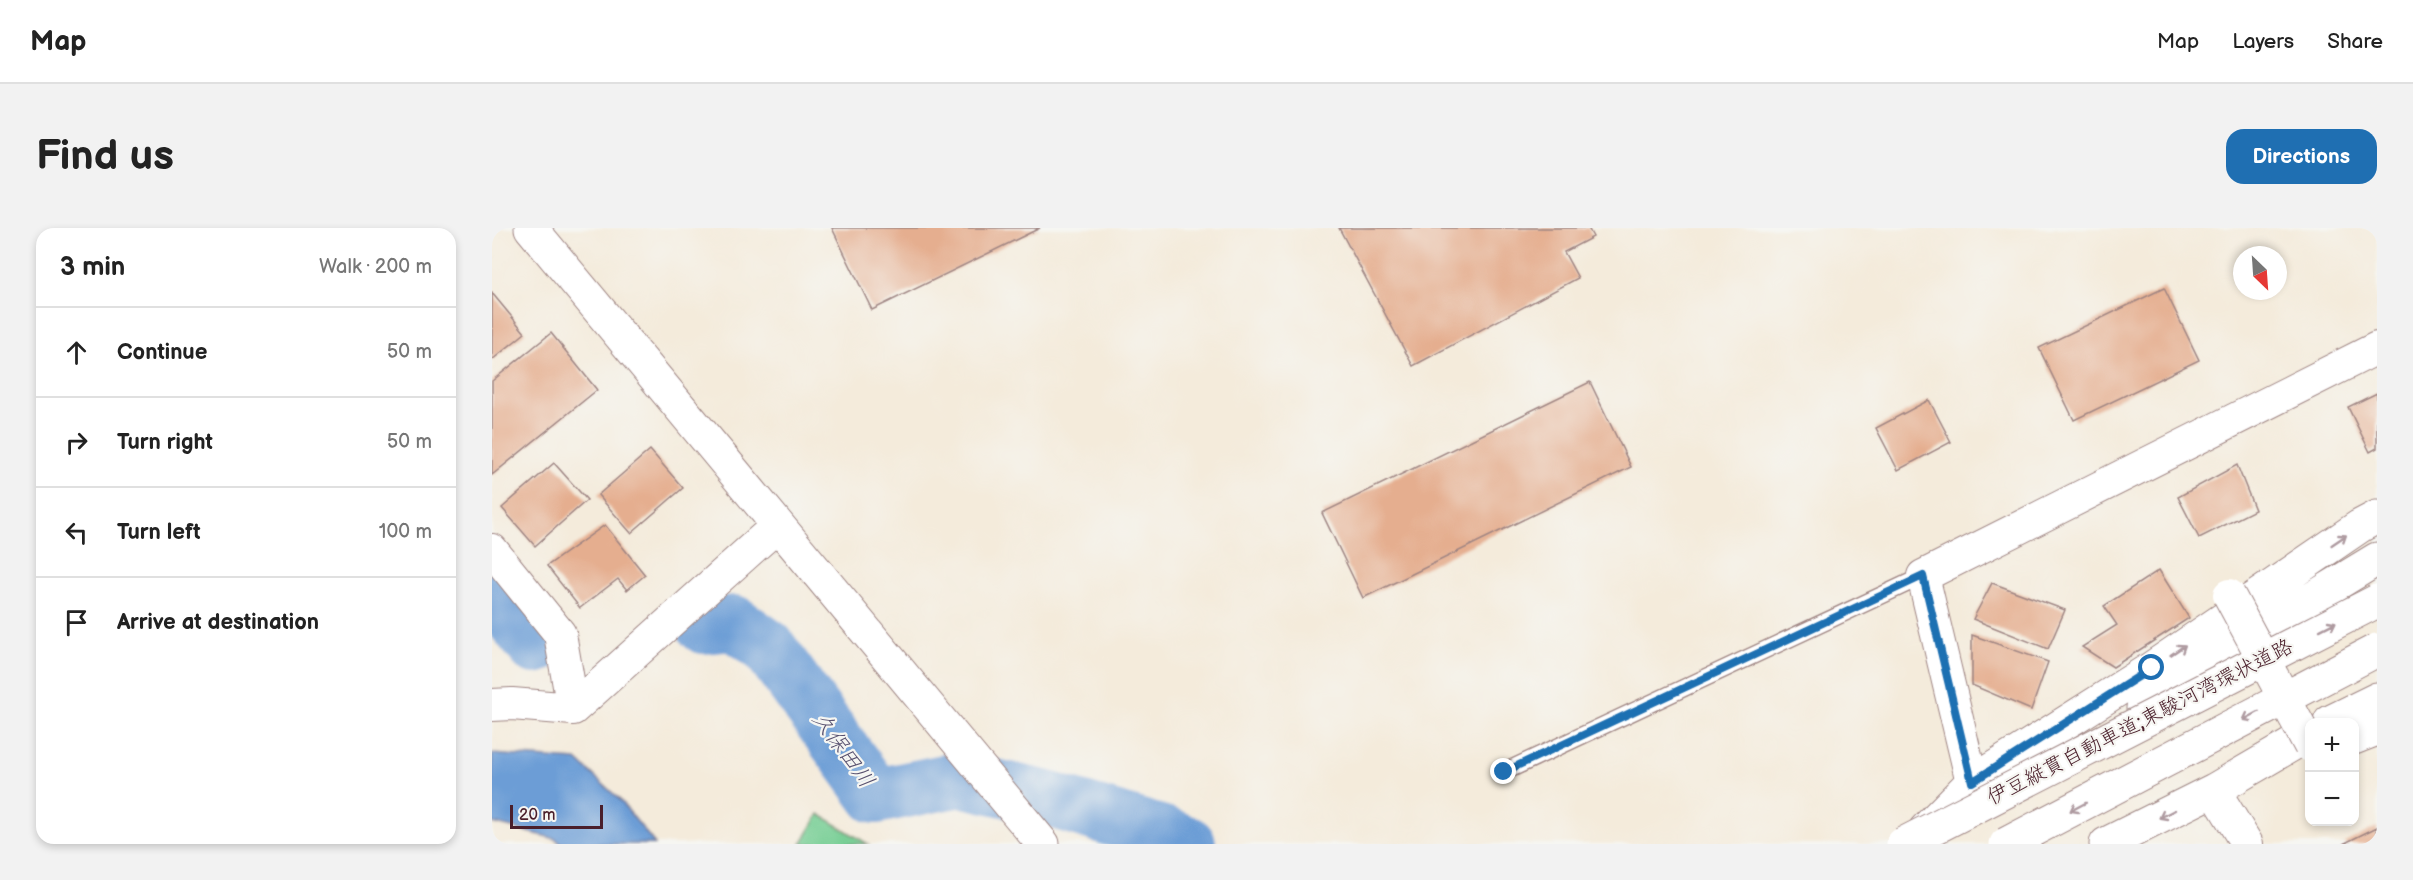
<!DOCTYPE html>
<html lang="en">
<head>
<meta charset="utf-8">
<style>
  :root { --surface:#fff; --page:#f2f2f2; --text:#222; --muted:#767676; --line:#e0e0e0; --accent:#1f6fb2 }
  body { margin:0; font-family:"Balsamiq Sans","Klee One",sans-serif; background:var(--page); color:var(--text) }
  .controls { position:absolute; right:18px; bottom:18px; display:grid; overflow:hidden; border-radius:12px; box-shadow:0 3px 9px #0003 }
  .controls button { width:54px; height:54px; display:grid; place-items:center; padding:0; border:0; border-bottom:2px solid var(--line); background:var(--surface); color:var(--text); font:30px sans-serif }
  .compass { position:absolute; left:1741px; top:18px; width:54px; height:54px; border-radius:50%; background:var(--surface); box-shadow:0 3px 9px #0003; rotate:155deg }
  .scale { position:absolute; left:18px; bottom:15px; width:93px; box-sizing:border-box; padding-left:6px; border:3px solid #4a1f2b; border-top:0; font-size:16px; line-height:21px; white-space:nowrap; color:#4a1f2b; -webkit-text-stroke:4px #f6f6f2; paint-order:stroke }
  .stop { position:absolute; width:18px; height:18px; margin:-14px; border:4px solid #1f6fb2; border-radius:50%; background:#fff }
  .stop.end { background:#1f6fb2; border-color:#fff; box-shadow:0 2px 6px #0008 }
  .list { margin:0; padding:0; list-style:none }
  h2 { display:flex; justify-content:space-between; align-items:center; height:78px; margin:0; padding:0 24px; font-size:26px }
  h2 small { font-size:20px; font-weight:400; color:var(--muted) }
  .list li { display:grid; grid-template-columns:39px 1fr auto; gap:18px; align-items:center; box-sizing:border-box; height:90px; padding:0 24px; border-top:2px solid var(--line) }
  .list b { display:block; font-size:22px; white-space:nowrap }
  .list em { font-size:20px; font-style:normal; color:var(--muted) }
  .icon { flex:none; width:33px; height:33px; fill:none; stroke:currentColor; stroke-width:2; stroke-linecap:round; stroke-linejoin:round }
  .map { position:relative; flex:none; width:1885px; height:616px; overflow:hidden; border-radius:18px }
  header { display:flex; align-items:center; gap:36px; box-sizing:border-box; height:84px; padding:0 30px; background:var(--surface); border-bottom:2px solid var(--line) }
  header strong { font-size:28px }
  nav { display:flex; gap:33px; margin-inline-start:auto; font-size:21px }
  .intro { display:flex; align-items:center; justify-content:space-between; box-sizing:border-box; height:144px; padding:0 36px }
  h1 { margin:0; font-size:42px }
  .button { padding:15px 27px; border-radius:18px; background:var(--accent); color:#fff; font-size:21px; font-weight:700 }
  main { display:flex; gap:36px; padding:0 36px }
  aside { flex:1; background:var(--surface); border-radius:18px; box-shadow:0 3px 9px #0003 }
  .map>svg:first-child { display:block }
</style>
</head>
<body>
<header>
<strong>Map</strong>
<nav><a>Map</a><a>Layers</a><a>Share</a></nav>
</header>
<div class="intro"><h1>Find us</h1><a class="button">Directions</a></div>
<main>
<aside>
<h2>3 min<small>Walk · 200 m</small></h2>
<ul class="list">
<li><svg class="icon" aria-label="ahead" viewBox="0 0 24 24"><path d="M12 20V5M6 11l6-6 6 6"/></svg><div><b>Continue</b></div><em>50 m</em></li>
<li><svg class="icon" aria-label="right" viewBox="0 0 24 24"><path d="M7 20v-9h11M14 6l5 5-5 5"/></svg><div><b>Turn right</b></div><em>50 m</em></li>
<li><svg class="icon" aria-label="left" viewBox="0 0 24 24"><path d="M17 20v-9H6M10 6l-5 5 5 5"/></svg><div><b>Turn left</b></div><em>100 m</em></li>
<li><svg class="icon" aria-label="arrive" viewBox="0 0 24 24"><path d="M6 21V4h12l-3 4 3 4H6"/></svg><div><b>Arrive at destination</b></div></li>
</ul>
</aside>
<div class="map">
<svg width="1885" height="616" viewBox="0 0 1885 616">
  <rect width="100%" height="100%" fill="#f6f6f2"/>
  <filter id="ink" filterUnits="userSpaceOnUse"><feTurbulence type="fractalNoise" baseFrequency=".0167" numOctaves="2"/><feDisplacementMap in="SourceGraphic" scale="12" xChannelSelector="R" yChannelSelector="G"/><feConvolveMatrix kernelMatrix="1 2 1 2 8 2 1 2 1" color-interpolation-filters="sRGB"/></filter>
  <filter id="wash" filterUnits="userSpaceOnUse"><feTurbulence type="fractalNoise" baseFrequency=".008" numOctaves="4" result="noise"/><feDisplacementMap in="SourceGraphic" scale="24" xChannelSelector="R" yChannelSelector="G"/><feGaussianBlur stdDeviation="1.35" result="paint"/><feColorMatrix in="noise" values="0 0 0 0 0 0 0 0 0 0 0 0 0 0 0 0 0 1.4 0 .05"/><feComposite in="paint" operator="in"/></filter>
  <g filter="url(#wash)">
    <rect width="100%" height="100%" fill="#f4ebdb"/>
    <path fill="#74cd93" stroke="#5f765f" stroke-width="1.5" d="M327,586L376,616H309Z"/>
    <path fill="#6c9dd6" stroke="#5b5e80" stroke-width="1.5" d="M0,526L85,532L127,571L163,616H69L64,611L0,595Z"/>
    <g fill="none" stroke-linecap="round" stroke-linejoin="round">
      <path stroke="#6c9dd6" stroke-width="56" d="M0,365L43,418
        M212,398L242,395L276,419L384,568L468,551L552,570L675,607L696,616"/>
    </g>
    <g id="blocks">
      <path fill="#e5ae8f" d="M340,0H548L380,82Z
        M847,0H1096L1101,9L1072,24L1086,50L921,138Z
        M1672,60L1707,132L1582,192L1547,120Z
        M0,65L33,105L0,132Z
        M59,105L105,162L0,247V153Z
        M1098,154L1139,239L871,370L830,285Z
        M1885,165V220L1878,224L1856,179Z
        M1437,172L1459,214L1406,242L1384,200Z
        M158,222L191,260L139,305L106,267Z
        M62,235L95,272L43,318L10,280Z
        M1745,237L1763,282L1707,310L1686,269Z
        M113,297L153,347L135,362L126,351L88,380L55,338Z
        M1667,342L1697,390L1621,439L1590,419L1625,397L1612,378Z
        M1500,355L1573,382L1556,421L1481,391Z
        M1480,407L1556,434L1539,482L1480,457Z
        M1885,599V616H1851Z"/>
    </g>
  </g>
  <g filter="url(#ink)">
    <use href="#blocks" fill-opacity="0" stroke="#9f8583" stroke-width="1.5"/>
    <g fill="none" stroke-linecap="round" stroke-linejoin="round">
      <defs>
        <path id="lane" d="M1012,544L1431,348"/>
        <path id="street" d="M0,322L68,406L81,481
          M0,477L20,476L81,481L285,298
          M1480,554L1431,348L1885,120
          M1722,562L1755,616"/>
        <path id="secondary" d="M39,0L551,616
          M1651,480L1777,397L1885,331
          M1838,494L1885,471
          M1862,510L1885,501
          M1433,602L1480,554L1660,440L1868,298L1885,289
          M1614,616L1722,562L1818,506"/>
      </defs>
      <use href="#lane" stroke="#9f8583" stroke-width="19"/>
      <use href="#street" stroke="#9f8583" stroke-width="34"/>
      <use href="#secondary" stroke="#9f8583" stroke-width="35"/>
      <use href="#lane" stroke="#fff" stroke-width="16"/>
      <use href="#street" stroke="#fff" stroke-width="32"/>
      <use href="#secondary" stroke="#fff" stroke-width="33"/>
      <defs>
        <path id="street-bridge" d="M1737,367L1818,518"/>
        <path id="highway-bridge" d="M1411,616L1885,373
          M1514,616L1885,422"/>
      </defs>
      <use href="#street-bridge" stroke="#9f8583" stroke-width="34" stroke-linecap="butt"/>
      <use href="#highway-bridge" stroke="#9f8583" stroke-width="35" stroke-linecap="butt"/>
      <use href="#street-bridge" stroke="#fff" stroke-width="32"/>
      <use href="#highway-bridge" stroke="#fff" stroke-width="33"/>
    </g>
    <defs><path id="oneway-shaft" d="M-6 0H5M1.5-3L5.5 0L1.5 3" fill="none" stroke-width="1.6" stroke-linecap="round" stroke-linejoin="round" transform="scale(1.5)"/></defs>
    <g stroke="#ae9aa0">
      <use href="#oneway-shaft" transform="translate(1847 312) rotate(-34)"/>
      <use href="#oneway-shaft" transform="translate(1836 398) rotate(-27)"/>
      <use href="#oneway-shaft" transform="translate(1686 422) rotate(-34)"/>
      <use href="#oneway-shaft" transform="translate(1759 488) rotate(152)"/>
      <use href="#oneway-shaft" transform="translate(1586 579) rotate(152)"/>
      <use href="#oneway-shaft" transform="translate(1675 586) rotate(153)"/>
    </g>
  </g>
  <g fill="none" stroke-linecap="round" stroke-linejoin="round" filter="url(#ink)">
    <path stroke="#1f6fb2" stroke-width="8" d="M1012,544L1431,348L1480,554L1660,440"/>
  </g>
  <g text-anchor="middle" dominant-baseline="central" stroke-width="4.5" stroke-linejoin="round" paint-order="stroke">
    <g font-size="21" fill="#4a1f2b" stroke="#f6f6f2">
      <text transform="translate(1648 494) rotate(-27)">伊豆縦貫自動車道;東駿河湾環状道路</text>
    </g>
    <g font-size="22" font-style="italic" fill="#58516f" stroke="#f6f6f2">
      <text transform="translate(351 522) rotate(54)">久保田川</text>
    </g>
  </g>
</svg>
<div class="controls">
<button>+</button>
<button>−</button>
</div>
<svg class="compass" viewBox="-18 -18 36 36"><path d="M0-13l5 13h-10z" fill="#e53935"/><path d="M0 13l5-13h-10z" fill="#767676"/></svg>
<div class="scale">20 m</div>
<div class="stop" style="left:1660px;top:440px"></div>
<div class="stop end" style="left:1012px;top:544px"></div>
</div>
</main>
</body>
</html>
